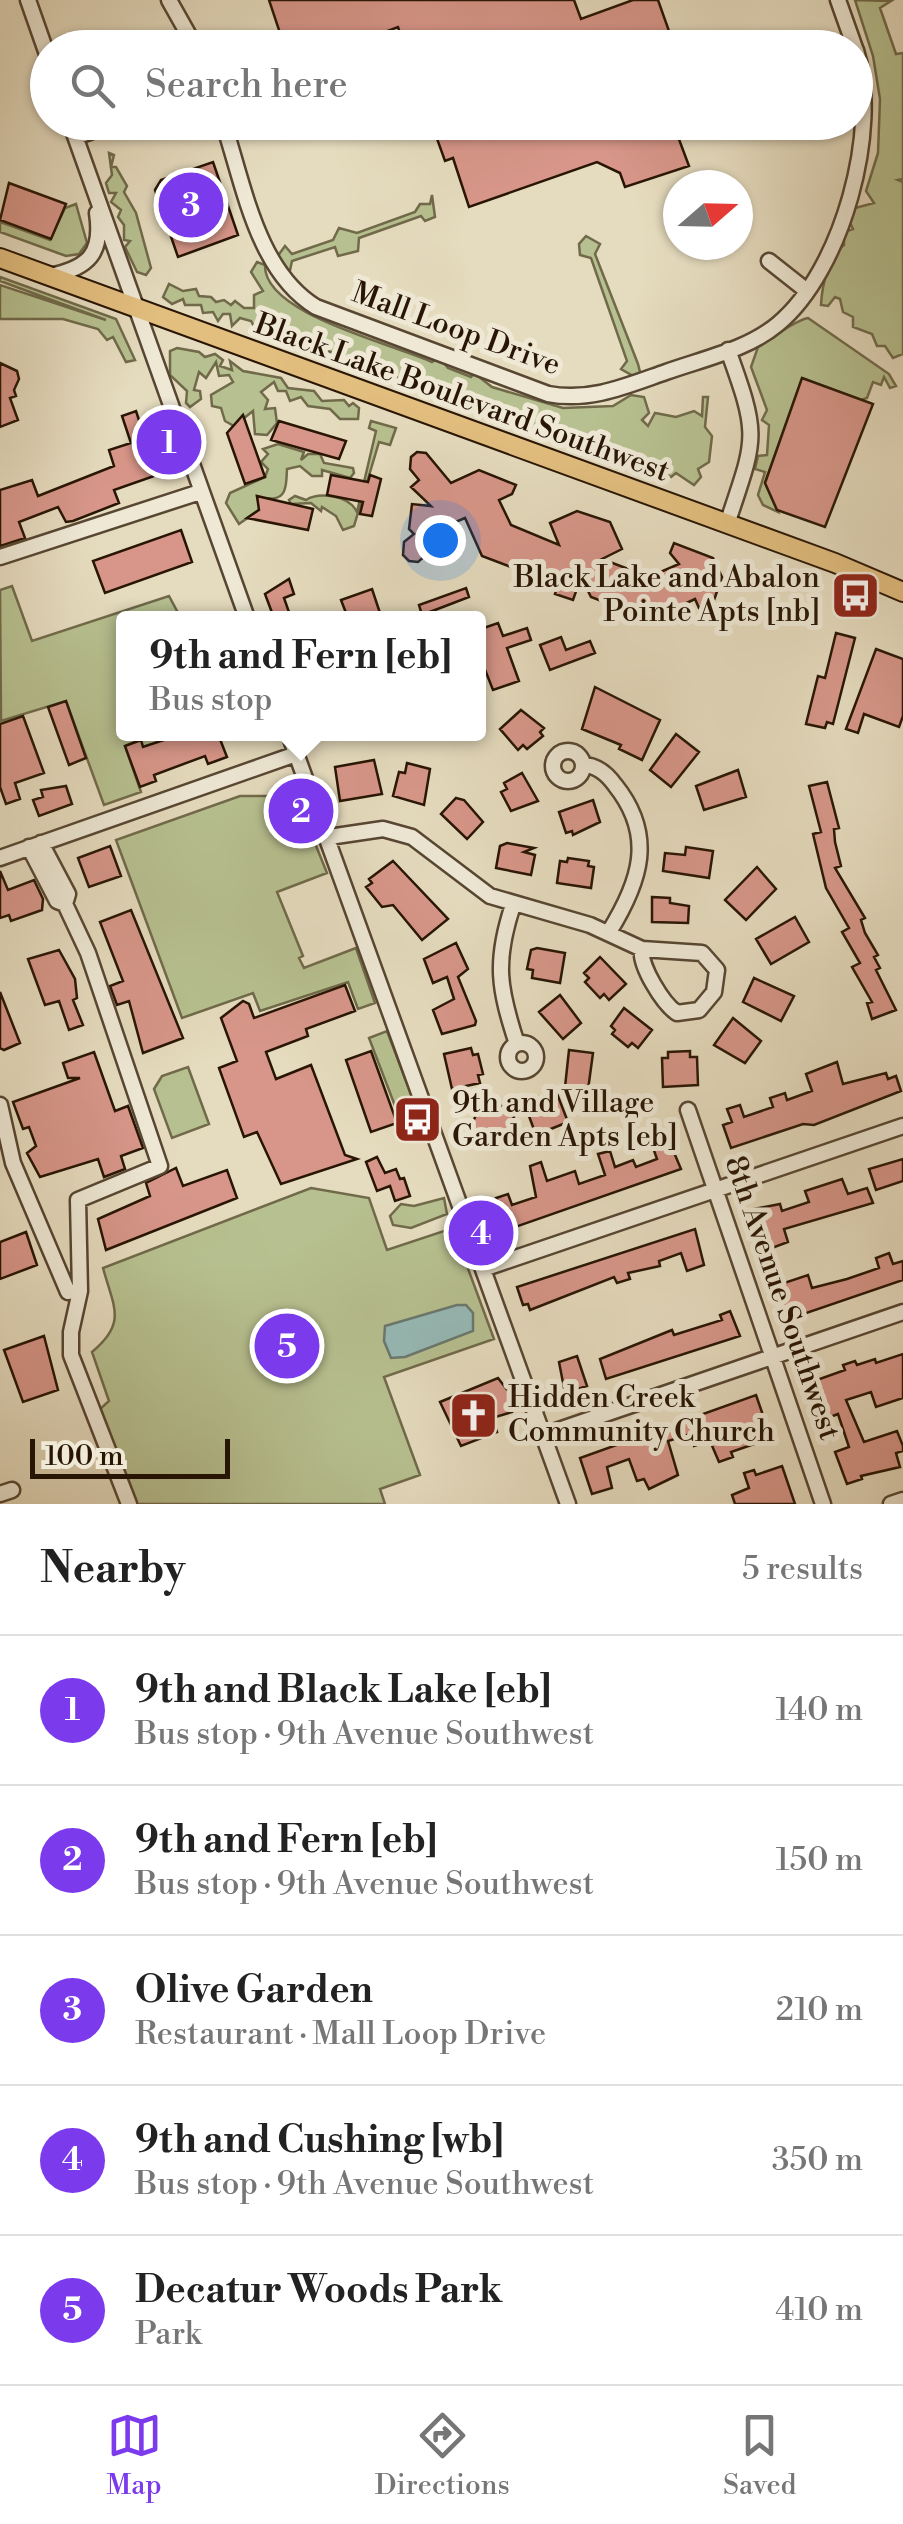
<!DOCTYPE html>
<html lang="en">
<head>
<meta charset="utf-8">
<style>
  :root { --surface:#fff; --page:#f2f2f2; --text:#222; --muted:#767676; --line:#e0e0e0; --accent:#7c3aed }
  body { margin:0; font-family:"Libre Bodoni",serif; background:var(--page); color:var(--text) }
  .compass { position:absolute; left:663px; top:170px; width:90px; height:90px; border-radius:50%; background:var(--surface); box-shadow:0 2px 8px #0004; rotate:70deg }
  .scale { position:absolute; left:30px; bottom:25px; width:200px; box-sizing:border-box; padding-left:10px; border:5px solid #281504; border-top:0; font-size:28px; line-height:35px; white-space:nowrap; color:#281504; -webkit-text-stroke:8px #eee8d5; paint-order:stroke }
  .you { position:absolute; left:440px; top:540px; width:35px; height:35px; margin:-25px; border:8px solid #fff; border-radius:50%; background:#1a73e8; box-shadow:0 0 0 15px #1a73e833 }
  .badge { display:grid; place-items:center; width:65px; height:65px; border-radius:50%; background:var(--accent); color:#fff; font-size:32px; font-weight:700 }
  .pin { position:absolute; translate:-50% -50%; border:5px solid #fff; box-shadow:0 2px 10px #0006 }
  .popup { position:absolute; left:116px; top:611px; width:370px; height:130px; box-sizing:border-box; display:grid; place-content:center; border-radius:10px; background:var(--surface); filter:drop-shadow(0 2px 8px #0005); font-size:32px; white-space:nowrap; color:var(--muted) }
  .popup b { font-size:38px; color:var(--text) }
  .popup::after { content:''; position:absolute; left:50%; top:100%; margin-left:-20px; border:20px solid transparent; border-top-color:var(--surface) }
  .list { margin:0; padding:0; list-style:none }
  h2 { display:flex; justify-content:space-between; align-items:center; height:130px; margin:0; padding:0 40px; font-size:42px }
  h2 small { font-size:32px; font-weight:400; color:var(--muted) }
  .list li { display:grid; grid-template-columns:65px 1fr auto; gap:30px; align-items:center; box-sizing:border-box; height:150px; padding:0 40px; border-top:2px solid var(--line) }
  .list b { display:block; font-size:38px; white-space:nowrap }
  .list p { margin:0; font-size:32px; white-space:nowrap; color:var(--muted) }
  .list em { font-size:32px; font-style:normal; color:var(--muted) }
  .icon { flex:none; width:55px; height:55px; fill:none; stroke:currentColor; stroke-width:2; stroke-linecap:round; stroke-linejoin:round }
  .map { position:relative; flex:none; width:903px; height:1504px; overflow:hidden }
  .search { position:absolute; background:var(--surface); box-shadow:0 2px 8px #0004; left:30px; right:30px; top:30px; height:110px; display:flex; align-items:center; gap:25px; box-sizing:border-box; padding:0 35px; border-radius:55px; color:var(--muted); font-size:38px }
  .sheet { height:880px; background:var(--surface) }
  nav { display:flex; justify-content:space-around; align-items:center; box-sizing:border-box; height:140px; border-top:2px solid var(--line); background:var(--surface); font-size:28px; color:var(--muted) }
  nav a { display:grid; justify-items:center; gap:5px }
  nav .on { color:var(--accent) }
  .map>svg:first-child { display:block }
</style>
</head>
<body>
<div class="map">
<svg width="903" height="1504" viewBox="0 0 903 1504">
  <rect width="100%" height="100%" fill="#e5dbbe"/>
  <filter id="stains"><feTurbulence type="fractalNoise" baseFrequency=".002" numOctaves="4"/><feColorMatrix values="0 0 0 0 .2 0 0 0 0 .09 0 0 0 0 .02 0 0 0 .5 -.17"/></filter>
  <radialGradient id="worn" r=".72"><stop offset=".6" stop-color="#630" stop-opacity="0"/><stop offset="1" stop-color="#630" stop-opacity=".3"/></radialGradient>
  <path fill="#b7c090" stroke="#706a4a" stroke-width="2.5" d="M855,0L891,1L880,8L896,54L903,53V179L898,180L903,182V354L893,358L885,346H877L872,334L853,327V317L843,312L840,299L835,297L828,306L821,305C822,286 828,256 844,245V232L853,229L849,221L855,208L874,203L866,191L878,153L880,99L873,56Z
    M109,153L114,155L111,167H116L127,186L124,192L136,213L151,268L146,275L137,272L125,247L130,241L124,240V225L118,217L121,210L111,202L116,193H109L106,183L112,175Z
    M432,195L435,217L425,221L421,216L359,238L358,251L338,256L335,247L292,261L289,275L277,257L285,246L292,254L333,240L339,228L357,233L415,212L420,204H430Z
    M76,204L87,243L79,254L66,256L0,232V222L50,240L65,208Z
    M586,236L600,244L595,254L638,364L640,372L635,377L621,369L627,361L591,258L580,255L579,244Z
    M257,262L265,265C263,314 391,343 432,362L439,357L448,368L471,377L474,373L492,387L563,408L613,406L631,395L644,397L649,413L642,420L648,426L655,413L676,417L694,411L702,416L703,397H708L705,427L712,436L709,462L698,469L701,477L694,485L676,473L671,477L656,470L652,474L286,335L255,328L251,321L240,318L232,326L230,314H223L218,321L213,312L203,313L201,305H185L183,299L172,304L163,297L169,284L183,291L196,289L199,296L211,297L216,302L224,300L231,305L235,301L244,308H254V295L263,291L251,272Z
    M0,277L116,319L135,360L126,362L113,337L107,340L98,329L63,319H0V285L106,320L0,281Z
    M808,318L889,374L896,386L890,388L884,377L881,385L873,382L867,398L861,400L802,378L765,483L778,512L763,505L758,495L765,472L755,469L758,456L767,455L769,425L762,420L767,410L751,367L758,347C768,341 793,321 808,318Z
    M177,348L199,352L205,357L215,354L223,360L220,366L232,370L230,361L243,371L281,378L288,388L314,391L322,401L344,400L349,406L353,403L359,408L358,419H340L330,409L308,406L301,397L290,401L286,391H278L274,382L261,392L268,400L265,409L275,408L277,423L267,435L255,434L253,411L234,426L225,421L221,408L212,406L211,395L233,382L229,375L219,376L216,362L206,378L199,372L194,390L200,391L201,399L190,407L186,403L187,391L170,375V351Z
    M371,421L396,428L390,445L379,442L354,526L343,530L336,516L322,507L321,511L311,503L291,504L289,500L295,496L306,500C319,492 349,495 357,512L376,431L369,428Z
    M278,444L304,452L301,460L308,454H320L324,463L353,468L354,473L350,478L322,470V476H312L300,466L287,469C286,493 285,503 257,497L260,509L239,524L226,503L230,493L265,477L268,469L261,462L268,454L263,449Z
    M12,586L32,641L169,596L177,611L154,618H124V734H182L143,747L140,740L125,746L141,792L104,805L66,701L1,721L0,590Z
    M240,796H296L327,873L277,892L303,956L299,958L304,968L356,948L375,1003L358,1009L348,982L260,1011L253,993L182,1018L116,840Z
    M387,1031L423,1126L405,1132L369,1038Z
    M188,1067L209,1124L172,1138L154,1089L162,1076Z
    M311,1188L369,1198L387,1250L453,1228L494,1339L384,1377L420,1475L380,1489L385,1504H136L99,1410L109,1401L92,1352C127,1323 114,1308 103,1268Z
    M444,1198L447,1214L411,1228L393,1225L390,1216L401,1204L414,1206Z"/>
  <path fill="#96bab7" stroke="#6a786f" stroke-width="2.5" d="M457,1305H466L473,1313V1331L405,1357L391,1358L384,1341L385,1326Z"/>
  <path fill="#d79689" stroke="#281504" stroke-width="2.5" d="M269,0H574L581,19L633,0H658L675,48H405L398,27L341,48H332L328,35L285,48Z
    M431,122H704V124L677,134L689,166L625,187L620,173L597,162L469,207L453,158L445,161Z
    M213,162L238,235L178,257L155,190L161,180Z
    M9,183L66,204L51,239L0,220Z
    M0,363L17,371L19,379L14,390L16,396L10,398L18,420L0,427Z
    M802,378L873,404L825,527L777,510L765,483Z
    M136,411L157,475L114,490L119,503L73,521L66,522L58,507L19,522L25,538L0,546V490L32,480L38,496L114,466L109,450L131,443L122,416Z
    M243,415L265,477L245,484L227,433Z
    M279,421L346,441L339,459L271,440Z
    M417,452L426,453L451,483L479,470L516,485L512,494L499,500L511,525L559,545L550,523L577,511L610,522L622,549L602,559L649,577L679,564L670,553L674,543L713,558L722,577L712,606L699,608L695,599L651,620L591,597L581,577L573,600L555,594L563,571L543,579L482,556L465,518L446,526V538L418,562L409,561L403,555L404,542L414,534L409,529L412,504L431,506L411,487L419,480L410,469L411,457Z
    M331,475L368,482L370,475L381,479L372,516L360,514L363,502L327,495Z
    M257,496L313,509L308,530L247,518L259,510Z
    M181,530L192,562L105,593L93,561Z
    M289,579L294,594L284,598L291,618H274L265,594Z
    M466,588L469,597L422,615L419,605Z
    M372,589L380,613L348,618L341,600Z
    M498,623L503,636L527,628L531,640L507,648L519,681L493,690L478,652V630Z
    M836,633L855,638L833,724L827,722L825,728L806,724L818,676L825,678Z
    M561,637L566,650L590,641L595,653L550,670L540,645Z
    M876,649L903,659V716L899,727L864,714L858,733L846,729Z
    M595,687L660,720L642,760L619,749L621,745L582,729Z
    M66,701L86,758L69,765L48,707Z
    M521,710L544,728L540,732L543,736L527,749L523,745L518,750L500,729Z
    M23,716L44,773L15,783L20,799L6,804L0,787V724Z
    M182,734H218L227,757L208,764L205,756L154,775L156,781L140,787L125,746L141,740L143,747Z
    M676,734L699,752L671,787L650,770Z
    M374,760L382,794L340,801L335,767Z
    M407,763L430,769L424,805L393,796L399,772L405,773Z
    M738,770L746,797L704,810L696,786Z
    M522,773L538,801L511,811L501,792L507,789L504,783Z
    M827,782L839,828L834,829L835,842L841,866L835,868L865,918L861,920L865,933L878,955L874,957L880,968L876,970L896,1010L872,1019L867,1003L872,1002L852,967L860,963L842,932L849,928L826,888L813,834L821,832L809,786Z
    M66,786L72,804L39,816L33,800L43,797L41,790Z
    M456,798L464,800L483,822L467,839L441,814Z
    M593,800L600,822L573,835L572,831L566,833L559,812Z
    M507,843L534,848L524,852L535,855L531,875L496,868L500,846Z
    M110,846L121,876L89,887L78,858Z
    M686,847L713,851L709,878L663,871L665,853L685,855Z
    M568,858L589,861L588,866L594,867L591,888L557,883L560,861L567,862Z
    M393,861L448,919L422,940L393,905L382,907L366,887L372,883L369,879Z
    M757,867L776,889L746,920L725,900Z
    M0,871L8,890L34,880L43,899L42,910L11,921L9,915L0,918Z
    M652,897L670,898V903L689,906L688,923L652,922Z
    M131,910L183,1038L143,1053L129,1001L117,1005L110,986L123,981L100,922Z
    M795,917L809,942L771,964L756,939Z
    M456,943L468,969L458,977L476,1021L475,1025L442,1034L433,1010L454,999L447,977L433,983L424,959Z
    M537,948L565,953L560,983L532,978L533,970L527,969L531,950Z
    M59,950L75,979L77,998L73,1000L83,1025L69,1030L59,1001L45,1005L28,959Z
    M600,957L626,984L609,1000L604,994L600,998L585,982L589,978L584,973Z
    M754,978L794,996L781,1021L743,1002Z
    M345,985L355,1011L306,1029L308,1036L266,1052L276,1079L311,1065L345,1155L357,1159L281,1184L257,1132L244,1137L219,1068L237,1061L221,1018L243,1001L249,1004L254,1018Z
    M0,992L20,1043L4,1050L0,1048Z
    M560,995L581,1023L563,1039L539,1012Z
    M624,1008L652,1030L638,1048L632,1043L628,1047L612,1034L615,1030L611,1026Z
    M733,1018L761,1041L745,1063L714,1045Z
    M471,1048L473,1055L478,1054L483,1074L478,1075L480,1083L452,1089L444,1054Z
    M569,1050L593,1053L588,1090L565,1087Z
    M371,1051L397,1123L371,1132L346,1060Z
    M690,1051V1057H697L698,1085L663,1087L662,1058H668V1052Z
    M94,1052L115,1111L128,1106L143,1148L121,1156L125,1169L104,1177L98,1159L40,1177L27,1153L36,1146L29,1127L23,1129L13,1102L80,1078H68L63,1063Z
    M837,1062L843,1084L886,1073L888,1079L896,1076L901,1091L814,1125L803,1124L731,1148L723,1125L732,1122L727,1109L740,1105L744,1117L773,1107L770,1098L785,1093L787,1100L812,1091L806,1074Z
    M556,1091L568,1122L536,1135L526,1108L532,1106L530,1100Z
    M485,1098L516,1113L498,1148L467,1133Z
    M667,1136L681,1169L498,1233L491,1214L500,1210L496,1198L508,1194L512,1205L536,1197L530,1166L541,1162L547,1181L575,1171L579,1184L605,1175L598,1154L610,1151L615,1167L633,1160L636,1167L657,1159L651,1142Z
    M377,1157L385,1173L396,1169L400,1179L404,1178L410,1196L395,1201L390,1186L377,1191L366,1162Z
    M903,1159V1181L876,1190L869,1169Z
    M176,1168L183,1186L227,1170L237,1198L106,1250L98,1219L150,1196L146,1183Z
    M842,1179L848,1194L867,1188L873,1203L784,1229L788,1242L772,1248L760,1221L754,1223L749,1210L780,1204L782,1211L809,1202L805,1191Z
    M695,1229L704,1265L687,1271L681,1253L659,1261L660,1266L628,1273L630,1279L617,1283L614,1277L530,1310L528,1304L523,1305L517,1287Z
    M26,1232L37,1265L0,1279V1242Z
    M889,1253L893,1264L903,1261V1280L786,1320L775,1286L808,1275L812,1288L847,1279L879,1268L876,1258Z
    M730,1311L740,1336L606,1379L600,1359L672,1330L674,1335L722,1320L720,1315Z
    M44,1336L58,1390L23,1402L4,1350Z
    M903,1354V1398L876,1407L871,1392L846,1400L864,1442L897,1431L903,1446V1451L896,1453L900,1467L861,1476L862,1479L847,1484L835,1452L849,1447L838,1414L825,1419L814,1381L845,1370L843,1365L855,1361L857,1365L875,1359L876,1363Z
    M577,1356L587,1386L565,1393L559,1362Z
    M498,1378L508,1391L512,1412L492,1418L497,1432L461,1446L440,1402Z
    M756,1395L766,1424L758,1426L763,1441L731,1452L733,1457L719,1462L710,1441L694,1446L690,1434L668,1441L678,1475L649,1489L644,1479L637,1481L629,1459L607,1467L612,1488L592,1494L580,1458Z
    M782,1466L795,1504H735L732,1495L749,1488L744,1473L754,1470L756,1475Z"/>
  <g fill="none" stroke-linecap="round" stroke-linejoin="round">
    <defs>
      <path id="minor" d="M28,0L48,57
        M169,0L196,48
        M838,0L855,48
        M70,122L247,618
        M223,122C244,185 257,271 316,307L548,394C590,402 626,386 666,372C702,359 747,350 778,324C842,271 881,129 856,50
        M76,137L116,122
        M769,261L807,291
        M50,276C89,268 103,253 97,213
        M727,524C756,437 760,438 728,350
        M0,557L200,492
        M289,734L568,1504
        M553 766a15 15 0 1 1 30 0a15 15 0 1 1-30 0Z
        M583,765C597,765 607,774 615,785C656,836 640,882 609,932
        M329,837L383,829L412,837L490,896L590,925L642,949
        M41,843L68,894L65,904
        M29,847L57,901L65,904L88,953L160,1166L78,1200L80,1291L71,1332V1355L129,1504
        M0,858L296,754
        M513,905C494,962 499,989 517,1044
        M642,949L702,953L717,970L714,992L699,1010L677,1013C663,1004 639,965 642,949Z
        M508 1057a14 14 0 1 1 28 0a14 14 0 1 1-28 0Z
        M0,1105L13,1163L68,1292
        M688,1110L823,1504
        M483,1269L903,1126
        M544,1435L903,1312
        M0,1494L12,1490
        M891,1504L903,1500"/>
      <path id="major" d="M0,258L835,563L903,592"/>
    </defs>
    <use href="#minor" stroke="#574632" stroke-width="19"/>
    <use href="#major" stroke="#281504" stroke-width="22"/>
    <use href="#minor" stroke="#eee8d5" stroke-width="14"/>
    <use href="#major" stroke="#e2be7f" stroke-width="18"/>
  </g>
  <defs>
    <symbol id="bus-square" viewBox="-11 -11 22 22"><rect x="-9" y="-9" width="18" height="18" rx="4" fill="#8f2418" stroke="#eee8d5"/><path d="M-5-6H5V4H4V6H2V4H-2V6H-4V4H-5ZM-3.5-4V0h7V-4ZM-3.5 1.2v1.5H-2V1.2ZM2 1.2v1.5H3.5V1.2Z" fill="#fff"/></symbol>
    <symbol id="church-square" viewBox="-11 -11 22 22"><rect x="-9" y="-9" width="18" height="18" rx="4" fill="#8f2418" stroke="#eee8d5"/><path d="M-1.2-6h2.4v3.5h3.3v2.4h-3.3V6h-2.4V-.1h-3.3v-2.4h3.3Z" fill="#fff"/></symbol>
  </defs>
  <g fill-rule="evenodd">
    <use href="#bus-square" x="828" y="568" width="55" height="55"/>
    <use href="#bus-square" x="390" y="1092" width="55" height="55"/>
    <use href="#church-square" x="446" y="1388" width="55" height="55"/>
  </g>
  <g text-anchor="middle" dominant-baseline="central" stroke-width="10" stroke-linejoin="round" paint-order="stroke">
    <g font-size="30" fill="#281504" stroke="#eee8d5">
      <text transform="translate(456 329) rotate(20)">Mall Loop Drive</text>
      <text transform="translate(462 398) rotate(20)">Black Lake Boulevard Southwest</text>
      <text transform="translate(782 1298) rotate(71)">8th Avenue Southwest</text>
    </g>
    <g font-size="30" fill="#281504" stroke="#eee8d5" text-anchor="start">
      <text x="820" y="578" text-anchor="end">Black Lake and Abalon<tspan x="820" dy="34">Pointe Apts [nb]</tspan></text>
      <text x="452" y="1103">9th and Village<tspan x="452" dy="34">Garden Apts [eb]</tspan></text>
      <text x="508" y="1398">Hidden Creek<tspan x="508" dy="34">Community Church</tspan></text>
    </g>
  </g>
  <rect width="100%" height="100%" filter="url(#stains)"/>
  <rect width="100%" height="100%" fill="url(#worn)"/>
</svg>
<svg class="compass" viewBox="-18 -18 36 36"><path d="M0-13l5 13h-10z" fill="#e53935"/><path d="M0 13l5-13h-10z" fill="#767676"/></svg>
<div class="scale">100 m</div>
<div class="you"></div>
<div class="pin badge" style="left:169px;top:442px">1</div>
<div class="pin badge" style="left:301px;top:811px">2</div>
<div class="popup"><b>9th and Fern [eb]</b>Bus stop</div>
<div class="pin badge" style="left:191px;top:205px">3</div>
<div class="pin badge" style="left:481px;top:1233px">4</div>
<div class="pin badge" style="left:287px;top:1346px">5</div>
<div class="search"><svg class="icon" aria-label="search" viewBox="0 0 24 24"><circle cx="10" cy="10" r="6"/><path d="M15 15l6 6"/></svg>Search here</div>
</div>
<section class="sheet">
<h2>Nearby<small>5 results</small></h2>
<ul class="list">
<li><span class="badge">1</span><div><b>9th and Black Lake [eb]</b><p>Bus stop · 9th Avenue Southwest</p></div><em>140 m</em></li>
<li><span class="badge">2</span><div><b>9th and Fern [eb]</b><p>Bus stop · 9th Avenue Southwest</p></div><em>150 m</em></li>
<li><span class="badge">3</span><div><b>Olive Garden</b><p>Restaurant · Mall Loop Drive</p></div><em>210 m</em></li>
<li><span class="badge">4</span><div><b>9th and Cushing [wb]</b><p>Bus stop · 9th Avenue Southwest</p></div><em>350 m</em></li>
<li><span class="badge">5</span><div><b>Decatur Woods Park</b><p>Park</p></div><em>410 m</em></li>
</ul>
</section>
<nav>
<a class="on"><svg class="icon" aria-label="map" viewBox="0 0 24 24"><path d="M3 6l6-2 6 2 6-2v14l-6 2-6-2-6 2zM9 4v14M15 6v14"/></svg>Map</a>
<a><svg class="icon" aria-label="directions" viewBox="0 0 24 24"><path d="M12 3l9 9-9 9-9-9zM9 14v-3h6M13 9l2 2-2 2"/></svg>Directions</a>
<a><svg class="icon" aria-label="saved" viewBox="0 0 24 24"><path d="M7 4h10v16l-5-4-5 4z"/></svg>Saved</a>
</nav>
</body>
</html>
